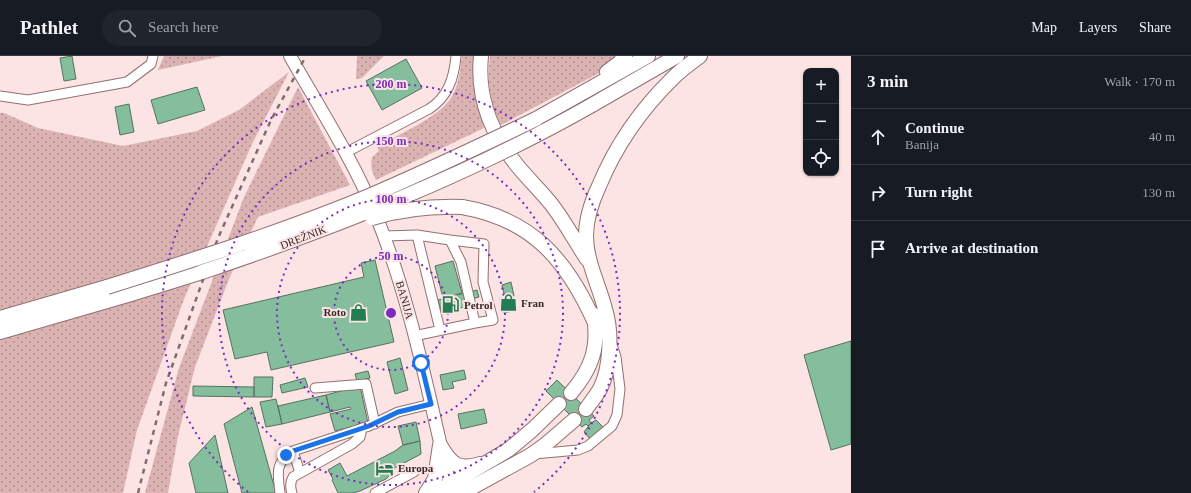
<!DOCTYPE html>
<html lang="en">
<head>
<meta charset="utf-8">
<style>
  :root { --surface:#171b24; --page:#20242c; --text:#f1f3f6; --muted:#9ea1a6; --line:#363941 }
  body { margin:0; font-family:Georgia,serif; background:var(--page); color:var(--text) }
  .controls { position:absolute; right:12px; top:12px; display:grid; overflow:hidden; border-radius:8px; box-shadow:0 1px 3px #0004 }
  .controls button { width:36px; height:36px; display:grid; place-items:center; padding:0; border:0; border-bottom:1px solid var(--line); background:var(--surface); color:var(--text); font:20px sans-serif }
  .stop { position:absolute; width:12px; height:12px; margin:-9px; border:3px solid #1a73e8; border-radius:50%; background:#fff }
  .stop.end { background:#1a73e8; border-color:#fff; box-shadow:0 1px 4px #0008 }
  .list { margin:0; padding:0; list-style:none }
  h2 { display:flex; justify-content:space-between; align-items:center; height:52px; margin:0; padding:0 16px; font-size:17px }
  h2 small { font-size:13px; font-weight:400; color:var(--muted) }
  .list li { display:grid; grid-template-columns:26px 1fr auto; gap:12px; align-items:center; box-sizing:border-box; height:56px; padding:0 16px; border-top:1px solid var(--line) }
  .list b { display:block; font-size:15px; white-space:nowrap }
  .list p { margin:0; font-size:13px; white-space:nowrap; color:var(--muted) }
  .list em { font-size:13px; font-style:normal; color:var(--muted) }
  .icon { flex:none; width:22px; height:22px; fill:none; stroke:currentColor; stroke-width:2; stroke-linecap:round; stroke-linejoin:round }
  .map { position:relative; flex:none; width:851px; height:437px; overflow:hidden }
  header { display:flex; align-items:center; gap:24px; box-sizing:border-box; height:56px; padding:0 20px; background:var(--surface); border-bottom:1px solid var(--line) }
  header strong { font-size:19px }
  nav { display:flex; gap:22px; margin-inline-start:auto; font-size:14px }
  .search { width:280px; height:36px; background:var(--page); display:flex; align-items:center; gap:10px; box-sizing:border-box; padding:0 14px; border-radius:22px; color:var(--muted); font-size:15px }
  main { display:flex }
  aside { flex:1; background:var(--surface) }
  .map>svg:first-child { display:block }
</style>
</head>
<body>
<header>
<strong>Pathlet</strong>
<div class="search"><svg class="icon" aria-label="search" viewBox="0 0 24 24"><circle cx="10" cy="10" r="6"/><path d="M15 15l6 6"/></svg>Search here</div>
<nav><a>Map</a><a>Layers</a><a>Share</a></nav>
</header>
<main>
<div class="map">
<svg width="851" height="437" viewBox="0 0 851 437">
  <defs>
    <pattern id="grass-dots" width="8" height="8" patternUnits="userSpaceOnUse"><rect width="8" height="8" fill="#dbb3b3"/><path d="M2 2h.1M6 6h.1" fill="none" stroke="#b39292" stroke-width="1.8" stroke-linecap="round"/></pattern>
  </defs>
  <rect width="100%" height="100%" fill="#fce4e4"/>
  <path fill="url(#grass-dots)" d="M164,0H222L158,14Z
    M357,0H384L362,22L356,23Z
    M462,0H474C472,26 476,47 484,72L376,124C372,116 370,111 372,101L379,95L377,91C397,79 438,62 451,42C459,29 460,14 462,0Z
    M490,0H621L603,15L501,69C490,47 487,24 490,0Z
    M289,16L252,88L184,243L137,374L123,437H0V57H4L38,72L123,90L197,75L239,54Z
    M298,31L350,129L258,161L229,223L195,311L178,380L168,437H145L179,312L244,141Z"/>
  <path fill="#84be9c" stroke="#557260" d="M72,0L76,23L64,25L60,2Z
    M406,3L422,32L382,54L366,25Z
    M197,31L205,54L158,68L151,44Z
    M129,48L134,76L120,79L115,51Z
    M375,204L394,286L271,314L267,296L235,303L223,254L364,221L361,207Z
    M453,205L462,237L443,242L435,210Z
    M511,226L514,240L509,241L513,255L504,257L500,243L505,242L502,229Z
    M477,234L479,241L467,244L465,237Z
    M465,237L468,250L442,257L438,244Z
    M851,285V388L831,394L804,299Z
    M400,302L408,334L395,338L387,306Z
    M464,314L466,323L452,326L454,332L443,334L440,319Z
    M368,315L370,322L357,325L355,318Z
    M254,321H273L272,341H254Z
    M305,322L308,331L282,337L280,329Z
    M557,324L594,360L589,364L591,367L588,370L586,368L582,371L546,335Z
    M193,330L254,331V341L193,340Z
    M360,330L368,367L335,375L330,358L351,353L350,351L330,356L326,339Z
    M326,339L330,356L282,368L278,350Z
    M276,343L282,368L266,371L260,346Z
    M252,351L276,437H242L224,368Z
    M484,353L487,367L461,373L458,358Z
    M596,364L603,371L590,383L584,376L591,367Z
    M416,366L420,385L403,389L398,370Z
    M215,379L228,437H196L189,407Z
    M420,385L421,398L389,415L390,419L386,423L360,435L353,437H338L332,424L333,423L328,414L340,407L347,420L395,395L403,389Z"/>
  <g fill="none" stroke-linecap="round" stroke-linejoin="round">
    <defs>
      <path id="minor" d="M0,40L28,44L127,26L151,8L153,0
        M345,97L429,53C448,41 454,22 456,0
        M417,179L440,274
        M384,180L417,179L450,184L461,206L475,267L414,280
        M450,184L484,188L483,226L493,264L475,267
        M315,332L366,328L375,368
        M293,395L300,417
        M534,398L578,394L588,390L612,370L617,359L620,333L616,301L612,289
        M280,437C278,418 274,407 293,395L369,370L398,356L431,348
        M292,437C290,431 290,426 293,421L352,388L360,381L362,372
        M375,437L414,416"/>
      <path id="major" d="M290,0C319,51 352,102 375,157C412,247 429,343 452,437"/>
      <path id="highway" d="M481,0C477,40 491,77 516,108C527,122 541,135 552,149C565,166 575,185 587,203
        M607,16L619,7L625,0
        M592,49L677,0
        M536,63L648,0
        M462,151C532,163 567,204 595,267
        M0,262L107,231
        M0,276L131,238L202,216
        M571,337C592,312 599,292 594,259
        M586,353C591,346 596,340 600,333C611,312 612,275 605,253C599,229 586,205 586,180C586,163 592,145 599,130C616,89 642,52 674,21C682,13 691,7 700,0
        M440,389C451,408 458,415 480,408
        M426,437L435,423L440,389
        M435,437L508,394L532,374L559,348
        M462,437L531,399L545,389L574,364"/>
    </defs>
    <use href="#minor" stroke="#927070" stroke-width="11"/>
    <use href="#major" stroke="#927070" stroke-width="14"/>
    <use href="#highway" stroke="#927070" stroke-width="16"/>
    <use href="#minor" stroke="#fff" stroke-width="9"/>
    <use href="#major" stroke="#fff" stroke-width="12"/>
    <use href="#highway" stroke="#fff" stroke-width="14"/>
    <path stroke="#7f6d6d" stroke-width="2.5" stroke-dasharray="5 5" stroke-linecap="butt" d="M138,437L166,327L218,182L271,64L306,0"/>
    <defs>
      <path id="highway-bridge" d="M372,162C402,153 430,150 462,151
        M202,216C336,171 469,119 592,49
        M107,231C193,204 279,177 362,143C421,118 478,91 536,63"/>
    </defs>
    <use href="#highway-bridge" stroke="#927070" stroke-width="16" stroke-linecap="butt"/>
    <use href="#highway-bridge" stroke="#fff" stroke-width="14"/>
  </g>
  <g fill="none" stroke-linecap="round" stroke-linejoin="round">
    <path stroke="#1a73e8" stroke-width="5" d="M286,399L293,395L369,370L398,356L431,348L421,307"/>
  </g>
  <g fill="none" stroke="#7b2cbf" stroke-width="2" stroke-dasharray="2 4">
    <circle cx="391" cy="257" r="57"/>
    <circle cx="391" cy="257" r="114"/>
    <circle cx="391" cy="257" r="172"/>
    <path d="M248 436A229 229 0 1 1 534 436"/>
  </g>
  <defs>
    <symbol id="shop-bare" viewBox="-9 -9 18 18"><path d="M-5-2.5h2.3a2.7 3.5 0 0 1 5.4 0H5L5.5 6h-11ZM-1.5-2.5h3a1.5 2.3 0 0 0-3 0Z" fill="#237d52" stroke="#fce4e4" stroke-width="2.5" paint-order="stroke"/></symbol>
    <symbol id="fuel-bare" viewBox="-9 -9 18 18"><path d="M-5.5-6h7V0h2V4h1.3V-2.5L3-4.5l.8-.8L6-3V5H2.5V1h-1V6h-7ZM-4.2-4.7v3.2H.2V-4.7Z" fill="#237d52" stroke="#fce4e4" stroke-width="2.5" paint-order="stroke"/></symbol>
    <symbol id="hotel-bare" viewBox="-9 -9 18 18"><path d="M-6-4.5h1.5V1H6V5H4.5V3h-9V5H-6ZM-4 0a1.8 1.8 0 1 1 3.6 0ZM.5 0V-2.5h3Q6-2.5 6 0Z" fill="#237d52" stroke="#fce4e4" stroke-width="2.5" paint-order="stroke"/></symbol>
  </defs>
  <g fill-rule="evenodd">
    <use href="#shop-bare" x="496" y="234" width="25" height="25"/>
    <use href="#fuel-bare" x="438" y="236" width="25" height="25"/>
    <use href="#shop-bare" x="346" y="244" width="25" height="25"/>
    <use href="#hotel-bare" x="372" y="400" width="25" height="25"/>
  </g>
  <g text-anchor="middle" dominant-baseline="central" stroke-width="4" stroke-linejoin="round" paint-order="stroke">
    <g font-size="11" fill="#382929" stroke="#fce4e4">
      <text transform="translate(303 181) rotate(-21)">DREŽNIK</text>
      <text transform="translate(405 244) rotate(74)">BANIJA</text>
    </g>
    <g font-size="11" font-weight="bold" fill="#382929" stroke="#fce4e4" text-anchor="start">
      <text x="521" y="247">Fran</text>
      <text x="464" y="249">Petrol</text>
      <text x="346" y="256" text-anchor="end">Roto</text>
      <text x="398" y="412">Europa</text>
    </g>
  </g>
  <circle cx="391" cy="257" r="6" fill="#7b2cbf" stroke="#fce4e4" stroke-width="2"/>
  <g font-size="12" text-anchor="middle" font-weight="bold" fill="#7b2cbf" stroke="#fce4e4" stroke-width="4" stroke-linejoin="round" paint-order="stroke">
    <text x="391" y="32">200 m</text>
    <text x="391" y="89">150 m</text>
    <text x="391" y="147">100 m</text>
    <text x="391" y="204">50 m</text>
  </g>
</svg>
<div class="controls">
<button>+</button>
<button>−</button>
<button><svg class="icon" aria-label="locate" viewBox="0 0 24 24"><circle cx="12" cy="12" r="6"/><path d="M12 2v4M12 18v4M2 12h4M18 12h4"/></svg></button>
</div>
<div class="stop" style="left:421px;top:307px"></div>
<div class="stop end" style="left:286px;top:399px"></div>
</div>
<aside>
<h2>3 min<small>Walk · 170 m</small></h2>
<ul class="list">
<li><svg class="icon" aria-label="ahead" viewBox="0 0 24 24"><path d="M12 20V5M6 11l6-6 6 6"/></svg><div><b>Continue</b><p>Banija</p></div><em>40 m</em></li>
<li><svg class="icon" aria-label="right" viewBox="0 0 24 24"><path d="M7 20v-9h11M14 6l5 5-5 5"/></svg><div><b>Turn right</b></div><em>130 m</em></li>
<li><svg class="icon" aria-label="arrive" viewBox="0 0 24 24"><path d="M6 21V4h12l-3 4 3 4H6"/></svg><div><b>Arrive at destination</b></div></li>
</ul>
</aside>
</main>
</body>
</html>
